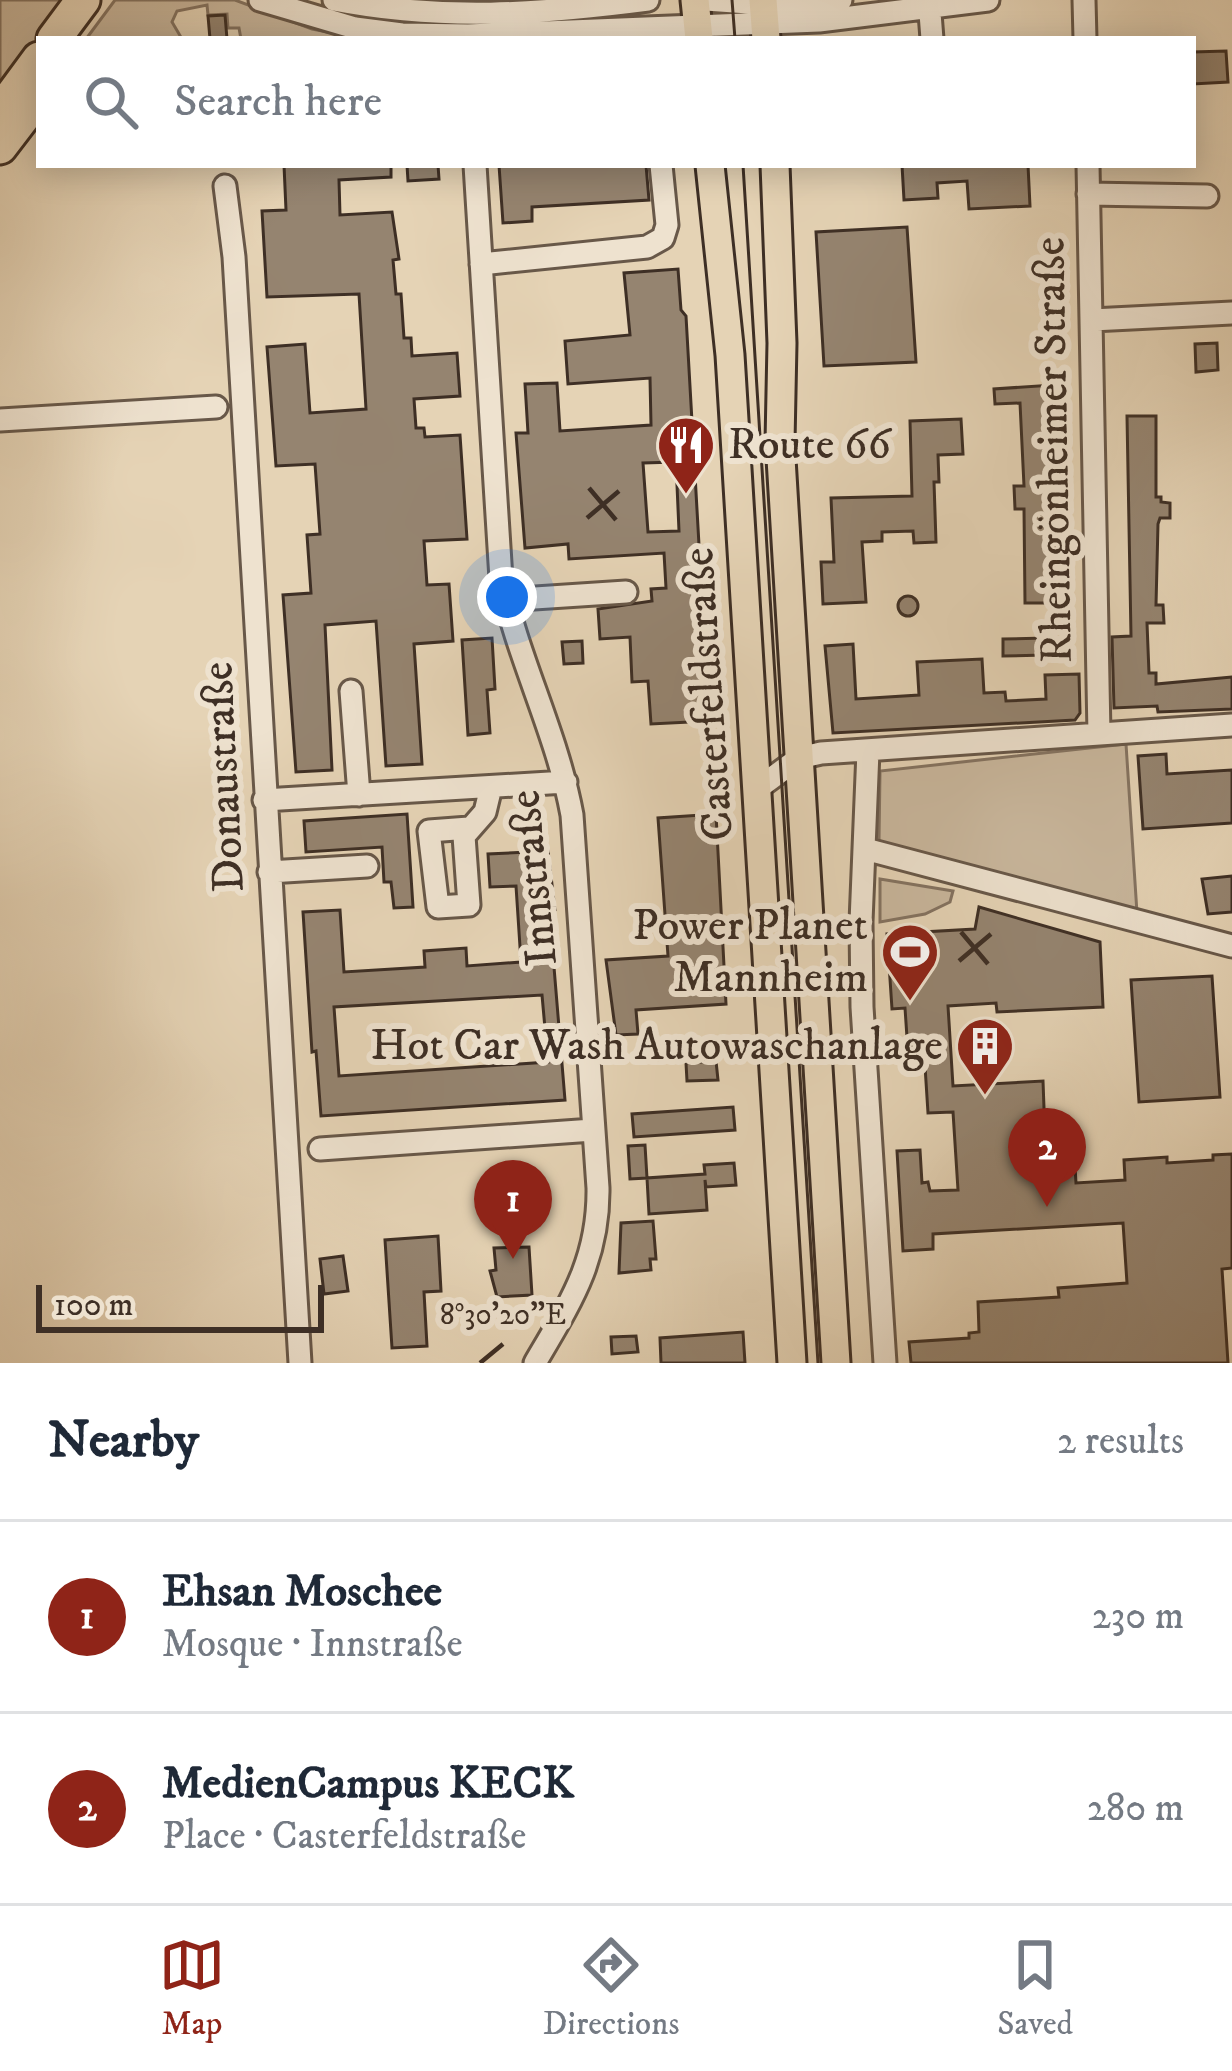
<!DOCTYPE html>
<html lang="en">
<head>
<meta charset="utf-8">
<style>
  :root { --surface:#fff; --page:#f2f2f3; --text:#1f2937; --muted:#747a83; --line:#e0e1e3; --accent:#8f2418 }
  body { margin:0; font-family:"IM FELL DW Pica",serif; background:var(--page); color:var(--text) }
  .scale { position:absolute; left:36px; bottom:30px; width:288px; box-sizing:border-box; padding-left:12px; border:6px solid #3e2f25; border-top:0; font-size:33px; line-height:42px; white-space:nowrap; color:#3e2f25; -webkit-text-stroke:9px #eee2cf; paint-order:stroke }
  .you { position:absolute; left:507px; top:597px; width:42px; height:42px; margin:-30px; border:9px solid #fff; border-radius:50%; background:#1a73e8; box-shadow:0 0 0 18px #1a73e833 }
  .badge { display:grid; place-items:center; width:78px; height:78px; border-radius:50%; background:var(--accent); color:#fff; font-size:39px; font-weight:700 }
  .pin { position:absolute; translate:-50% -99px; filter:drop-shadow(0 3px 6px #0008) }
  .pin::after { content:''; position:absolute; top:63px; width:42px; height:36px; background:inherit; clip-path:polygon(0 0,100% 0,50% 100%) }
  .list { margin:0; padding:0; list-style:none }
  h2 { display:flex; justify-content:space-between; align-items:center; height:156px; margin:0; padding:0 48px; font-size:51px }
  h2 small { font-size:39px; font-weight:400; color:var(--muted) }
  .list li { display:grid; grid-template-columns:78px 1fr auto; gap:36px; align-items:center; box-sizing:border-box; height:192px; padding:0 48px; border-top:3px solid var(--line) }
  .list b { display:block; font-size:45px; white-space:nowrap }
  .list p { margin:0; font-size:39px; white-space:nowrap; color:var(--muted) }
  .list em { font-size:39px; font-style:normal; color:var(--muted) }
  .icon { flex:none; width:66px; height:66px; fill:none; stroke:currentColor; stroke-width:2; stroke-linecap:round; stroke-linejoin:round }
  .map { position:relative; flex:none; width:1232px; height:1363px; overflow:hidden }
  .search { position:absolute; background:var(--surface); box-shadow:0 6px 30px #0003; left:36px; right:36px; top:36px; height:132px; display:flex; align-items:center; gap:30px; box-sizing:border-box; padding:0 42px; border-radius:0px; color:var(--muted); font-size:45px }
  .sheet { height:540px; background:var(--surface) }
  nav { display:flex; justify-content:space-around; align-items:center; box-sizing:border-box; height:168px; border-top:3px solid var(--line); background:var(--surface); font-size:33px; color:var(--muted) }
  nav a { display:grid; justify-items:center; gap:6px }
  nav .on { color:var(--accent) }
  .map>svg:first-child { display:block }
</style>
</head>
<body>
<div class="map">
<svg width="1232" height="1363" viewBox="0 0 1232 1363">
  <rect width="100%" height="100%" fill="#e5d3b5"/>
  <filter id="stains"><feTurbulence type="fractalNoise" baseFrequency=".00167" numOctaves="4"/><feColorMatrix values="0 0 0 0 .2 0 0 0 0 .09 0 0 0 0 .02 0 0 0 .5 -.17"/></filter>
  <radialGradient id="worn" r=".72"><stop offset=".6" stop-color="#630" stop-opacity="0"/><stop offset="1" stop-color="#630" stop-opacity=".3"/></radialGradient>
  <path fill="#c9b79d" stroke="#847361" stroke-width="3" d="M0,0H74L0,99Z
    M115,0H235L312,29L364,39H241L239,28H228L227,14L208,15L207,5L177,11L172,22L182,39H86Z
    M1126,744L1137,913L984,875L879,841L880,771Z
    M880,879L953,891L950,902L925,914L880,922Z"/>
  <path fill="#958470" stroke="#3e2f25" stroke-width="3" fill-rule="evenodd" d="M225,15L227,39H210L208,16Z
    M1226,51L1228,82L1193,84V52Z
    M284,165H391V177L339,180L340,215L392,212L399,259L393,260L396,294H401L404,338H411L412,356L457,353L460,396L414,399L416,428H424L425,437L460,435L467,539L424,541L427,585L449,584L453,641L414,644L422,764L386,766L376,621L325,625L332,770L296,772L283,595L311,593L307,535L320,534L315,464L276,466L267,347L305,344L310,413L366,409L359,294L267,297L262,211L286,210Z
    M407,165H438L439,179L408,181Z
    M499,165H646L649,200L532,207V221L503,223Z
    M902,165H1028L1030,206L969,209L967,181L937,183L938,198L904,200Z
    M907,227L916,362L824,366L816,232Z
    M678,269L681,310L686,316L709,721L651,724L648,681L632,682L630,637L600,639L598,609L652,601L651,589L666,588L664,553L569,559L568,544L525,548L516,433H528L525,384L557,383L560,431L651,425L650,378L568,384L565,341L630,335L624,273ZM676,462L679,531L648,532L643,463Z
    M1217,343L1218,370L1196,372L1195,344Z
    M1053,385L1059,603H1025L1024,509H1015L1014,486H1024L1020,403L995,404L994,389Z
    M1127,416H1156V497H1161V502L1170,503V518H1160L1158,524L1156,605H1163L1164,623H1147L1149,673H1156V684L1232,677V709L1158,712L1157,706L1114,708L1112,637L1131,636Z
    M961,419L963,454L938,455L939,482H934L936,542L914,543L913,531L882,532V541L862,542L866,602L823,604L821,562H834L831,498L912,496L910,421Z
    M898 606a10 10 0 1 1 20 0a10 10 0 1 1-20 0Z
    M492,638L495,689L487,690L490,733L468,735L462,640Z
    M1045,638V655L1003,656V639Z
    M582,641L583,663L564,664L562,642Z
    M853,644L856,699L919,695L917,662L982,659L984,693L1005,692L1006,701L1046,699L1045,675L1079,674L1080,713L1075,720L833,733L825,646Z
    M1166,754L1167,774L1232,770V823L1143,829L1138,756Z
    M407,814L413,907L394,908L391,882H384L382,847L306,852L304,821Z
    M716,814L726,1004L636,1010L638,1034L616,1035L606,960L668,956L658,818Z
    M548,851L555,910L552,911V943L565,1100L321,1116L316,1051L312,1052L303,912L340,910L344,972L425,967L424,951L466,948L467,966L521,962L516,886L490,887L488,854ZM542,995L548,1062L339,1076L334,1007Z
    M1232,876V912L1208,914L1202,879Z
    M979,907L1100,942L1103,1007L997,1012L996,1003L948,1006L953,1086L1043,1081L1045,1135L1073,1133L1076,1183L1125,1180L1124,1160L1167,1157V1163L1213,1160V1155L1232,1154V1268L1222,1269L1228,1363H911L909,1342L969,1338V1333L979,1332L978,1302L1059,1297L1058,1288L1127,1283L1123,1223L933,1234V1249L903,1251L897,1151L920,1150L922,1183L928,1182L930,1191L958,1190L953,1112L928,1113L925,1066L909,1067L905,1008L892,1009L887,934L975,929Z
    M1212,976L1220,1097L1139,1102L1131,980Z
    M716,1061L718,1080L687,1081L686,1063Z
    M733,1107L735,1130L634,1137L632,1114Z
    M645,1145L647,1178L630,1179L628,1146Z
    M734,1163L736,1185L706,1187L705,1180L707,1210L649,1214L647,1178L705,1174L704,1165Z
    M653,1221L656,1259H650L651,1270L619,1273L621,1223Z
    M438,1236L441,1291L424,1292L427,1346L392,1348L385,1240Z
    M529,1247L532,1295L497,1297L490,1271L496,1270L494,1248Z
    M343,1256L348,1291L324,1294L320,1259Z
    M743,1332L745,1363H661L660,1338Z
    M636,1336L638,1352L612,1354L611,1337Z"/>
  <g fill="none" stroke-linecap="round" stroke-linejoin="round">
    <defs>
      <path id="minor" d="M260,0L355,28L402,34L468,35L819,21L988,0
        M334,0C442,21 540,14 648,0
        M706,0L763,4L841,0
        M929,0L932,39
        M1084,0L1085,39
        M475,165L501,579C518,660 557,733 572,815L598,1188C599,1260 570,1303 535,1363
        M1088,165L1099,734
        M225,186L234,257L300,1363
        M1088,194L1207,196
        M481,264L647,247L663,238L667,225L661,165
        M1092,320L1232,313
        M0,420L216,407
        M505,600L626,592
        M351,691L359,795
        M868,751L861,922L862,1007L885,1363
        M757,789L799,758L821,753L1232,725
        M264,800L566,782
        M469,828L429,831L438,907L469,905L464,836L485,812L491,787
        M865,849L1232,946
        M269,872L367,866
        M320,1149L593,1130"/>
      <path id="major" d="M695,0L699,39
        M763,0L766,39
        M710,165L730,355L792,1363
        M775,165L782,343L780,442L836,1363"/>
      <path id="highway" d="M54,39L83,0
        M0,112L39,59
        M0,147L39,96"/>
    </defs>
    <use href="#minor" stroke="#685849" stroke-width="27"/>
    <use href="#major" stroke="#3e2f25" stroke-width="33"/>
    <use href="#highway" stroke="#3e2f25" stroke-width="39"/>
    <use href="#minor" stroke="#eee2cf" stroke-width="21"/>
    <use href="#major" stroke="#e5d3b5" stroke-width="27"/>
    <use href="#highway" stroke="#e5d3b5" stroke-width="33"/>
    <path stroke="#3e2f25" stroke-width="3" d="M732,0L735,39
      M743,165L818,1363"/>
  </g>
  <path fill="none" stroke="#3e2f25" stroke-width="4.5" d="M589,488L616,520M587,518L619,491M961,932L988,964M959,961L991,934M480,1363L503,1344"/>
  <defs>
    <symbol id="restaurant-pin" viewBox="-11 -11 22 30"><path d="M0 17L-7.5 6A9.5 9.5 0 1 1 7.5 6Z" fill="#8f2418" stroke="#eee2cf"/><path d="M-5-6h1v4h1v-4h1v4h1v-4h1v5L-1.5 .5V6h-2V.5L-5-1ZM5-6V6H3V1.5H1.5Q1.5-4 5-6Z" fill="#fff"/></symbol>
    <symbol id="stadium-pin" viewBox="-11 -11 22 30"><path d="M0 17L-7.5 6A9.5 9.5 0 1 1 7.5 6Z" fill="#8f2418" stroke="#eee2cf"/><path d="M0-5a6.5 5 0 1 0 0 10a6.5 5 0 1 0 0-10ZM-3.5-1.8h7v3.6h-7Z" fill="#fff"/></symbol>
    <symbol id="building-pin" viewBox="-11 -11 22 30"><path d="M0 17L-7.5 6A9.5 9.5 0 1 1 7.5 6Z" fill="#8f2418" stroke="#eee2cf"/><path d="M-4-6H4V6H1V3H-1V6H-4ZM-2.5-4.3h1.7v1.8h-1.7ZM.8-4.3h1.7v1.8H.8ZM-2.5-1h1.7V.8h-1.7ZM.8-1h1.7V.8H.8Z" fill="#fff"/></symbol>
  </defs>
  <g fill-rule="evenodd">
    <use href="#restaurant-pin" x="653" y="412" width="66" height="90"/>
    <use href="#stadium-pin" x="877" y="919" width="66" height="90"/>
    <use href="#building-pin" x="952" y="1013" width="66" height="90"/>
  </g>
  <g text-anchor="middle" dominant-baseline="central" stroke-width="12" stroke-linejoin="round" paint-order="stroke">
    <g font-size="45" fill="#3e2f25" stroke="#eee2cf" text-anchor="end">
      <text x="728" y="445" text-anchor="start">Route 66</text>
      <text x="868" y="926">Power Planet<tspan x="868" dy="52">Mannheim</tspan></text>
      <text x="943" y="1046">Hot Car Wash Autowaschanlage</text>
    </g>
    <g font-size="45" fill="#3e2f25" stroke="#eee2cf">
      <text transform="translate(1054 450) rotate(-91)">Rheingönheimer Straße</text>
      <text transform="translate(709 694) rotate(-94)">Casterfeldstraße</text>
      <text transform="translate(224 777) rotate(-93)">Donaustraße</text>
      <text transform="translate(534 878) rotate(-96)">Innstraße</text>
    </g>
  </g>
  <g font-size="30" text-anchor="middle" fill="#3e2f25" stroke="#eee2cf" stroke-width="12" stroke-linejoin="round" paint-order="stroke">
    <text x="503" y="1324">8°30'20"E</text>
  </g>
  <rect width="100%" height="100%" filter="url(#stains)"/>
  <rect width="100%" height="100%" fill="url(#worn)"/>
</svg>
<div class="scale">100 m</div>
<div class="you"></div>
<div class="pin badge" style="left:513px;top:1259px">1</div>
<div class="pin badge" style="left:1047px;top:1207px">2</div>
<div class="search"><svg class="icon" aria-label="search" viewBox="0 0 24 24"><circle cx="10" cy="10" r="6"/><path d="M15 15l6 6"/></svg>Search here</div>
</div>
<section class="sheet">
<h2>Nearby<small>2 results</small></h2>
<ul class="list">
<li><span class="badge">1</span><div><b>Ehsan Moschee</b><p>Mosque · Innstraße</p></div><em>230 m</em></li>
<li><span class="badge">2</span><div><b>MedienCampus KECK</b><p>Place · Casterfeldstraße</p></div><em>280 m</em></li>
</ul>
</section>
<nav>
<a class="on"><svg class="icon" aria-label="map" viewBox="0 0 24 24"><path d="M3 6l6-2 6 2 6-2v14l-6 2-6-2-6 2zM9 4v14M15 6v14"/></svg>Map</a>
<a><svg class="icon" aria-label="directions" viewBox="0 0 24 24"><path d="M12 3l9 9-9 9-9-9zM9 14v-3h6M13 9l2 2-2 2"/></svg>Directions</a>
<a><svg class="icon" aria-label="saved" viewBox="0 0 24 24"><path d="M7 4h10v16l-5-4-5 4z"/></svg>Saved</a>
</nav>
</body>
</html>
